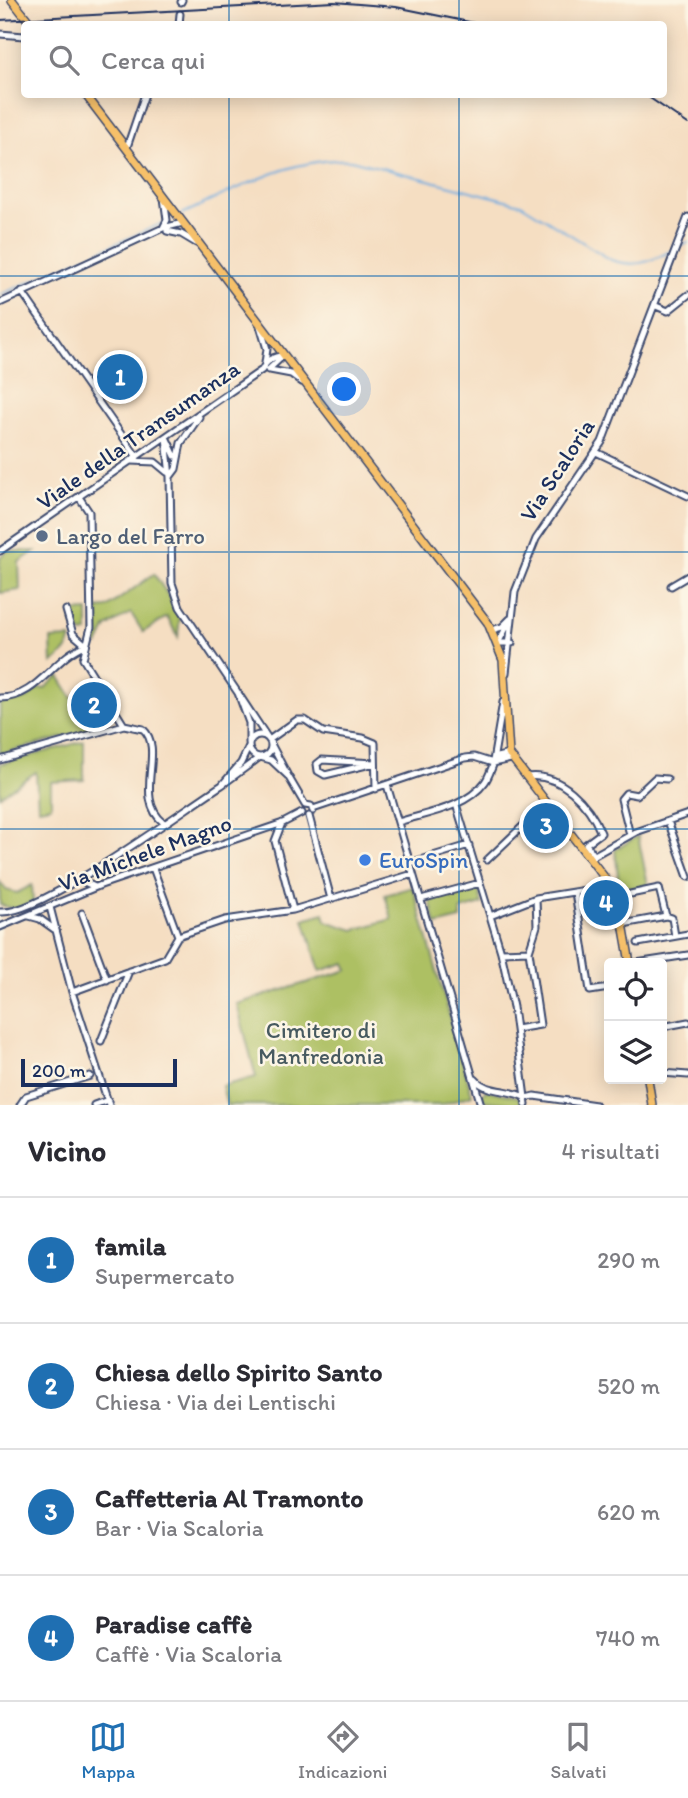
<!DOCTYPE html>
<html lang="it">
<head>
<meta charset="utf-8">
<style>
  :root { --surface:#fff; --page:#f7f7f7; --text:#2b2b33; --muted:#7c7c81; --line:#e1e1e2; --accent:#1f6fb2 }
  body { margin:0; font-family:Itim,sans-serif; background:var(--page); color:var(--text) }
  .controls { position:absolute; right:21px; bottom:21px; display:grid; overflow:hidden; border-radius:7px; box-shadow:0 4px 18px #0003 }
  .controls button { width:63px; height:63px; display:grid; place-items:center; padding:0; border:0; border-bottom:2px solid var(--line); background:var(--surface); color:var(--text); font:35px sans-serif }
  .scale { position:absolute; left:21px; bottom:18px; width:156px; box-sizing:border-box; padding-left:7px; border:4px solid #1b2f5e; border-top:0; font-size:19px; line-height:24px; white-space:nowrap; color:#1b2f5e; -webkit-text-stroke:5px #fcf5e5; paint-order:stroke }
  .you { position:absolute; left:345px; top:390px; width:24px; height:24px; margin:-18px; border:5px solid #fff; border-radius:50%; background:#1a73e8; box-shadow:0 0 0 10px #1a73e833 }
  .badge { display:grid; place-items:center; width:46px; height:46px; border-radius:50%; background:var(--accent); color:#fff; font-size:23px; font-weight:700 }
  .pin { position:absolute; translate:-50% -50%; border:4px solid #fff; box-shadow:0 2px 7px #0006 }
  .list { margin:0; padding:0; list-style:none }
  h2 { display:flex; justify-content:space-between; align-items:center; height:91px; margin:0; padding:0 28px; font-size:30px }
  h2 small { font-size:23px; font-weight:400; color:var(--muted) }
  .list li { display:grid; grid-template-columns:46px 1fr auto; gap:21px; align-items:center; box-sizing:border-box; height:126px; padding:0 28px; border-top:2px solid var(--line) }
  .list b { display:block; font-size:26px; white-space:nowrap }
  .list p { margin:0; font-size:23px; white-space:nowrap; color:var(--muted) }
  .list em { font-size:23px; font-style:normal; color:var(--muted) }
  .icon { flex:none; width:38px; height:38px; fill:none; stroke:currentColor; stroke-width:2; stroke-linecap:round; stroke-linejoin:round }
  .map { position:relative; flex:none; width:688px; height:1105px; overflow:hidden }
  .search { position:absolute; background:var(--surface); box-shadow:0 4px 18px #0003; left:21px; right:21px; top:21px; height:77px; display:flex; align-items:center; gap:18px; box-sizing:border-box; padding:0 24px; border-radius:7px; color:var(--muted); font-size:26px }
  .sheet { height:595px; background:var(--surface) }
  nav { display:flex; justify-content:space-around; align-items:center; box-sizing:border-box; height:98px; border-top:2px solid var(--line); background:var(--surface); font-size:19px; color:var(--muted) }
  nav a { display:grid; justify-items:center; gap:4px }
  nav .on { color:var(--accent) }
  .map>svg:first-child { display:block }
</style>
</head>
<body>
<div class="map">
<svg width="688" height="1105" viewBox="0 0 688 1105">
  <rect width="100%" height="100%" fill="#fcf5e5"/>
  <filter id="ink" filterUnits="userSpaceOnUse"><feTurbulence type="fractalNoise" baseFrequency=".0143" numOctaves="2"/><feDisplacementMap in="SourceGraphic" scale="14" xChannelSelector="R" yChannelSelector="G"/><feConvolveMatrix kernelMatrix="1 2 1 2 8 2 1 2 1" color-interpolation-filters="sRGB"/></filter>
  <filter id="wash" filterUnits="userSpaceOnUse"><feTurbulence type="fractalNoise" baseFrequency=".00686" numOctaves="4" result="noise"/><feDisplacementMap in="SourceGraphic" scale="28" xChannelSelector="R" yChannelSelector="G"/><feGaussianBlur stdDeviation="1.57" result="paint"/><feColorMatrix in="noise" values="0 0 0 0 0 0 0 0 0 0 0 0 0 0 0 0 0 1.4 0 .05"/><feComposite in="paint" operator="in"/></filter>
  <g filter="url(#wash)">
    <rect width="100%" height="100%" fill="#f5dec2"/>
    <path fill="#adc064" stroke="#647861" stroke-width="2" d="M7,551H35L19,562L20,590L0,593V557Z
      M154,574L180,613L178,637L167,617L143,632L131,613L107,627L98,645L94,643L96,609L107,608Z
      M88,611V632L83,634L74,627L71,612Z
      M71,638L67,650L52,664L51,639Z
      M59,676L93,730L0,754V703L26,699L39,688L44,689Z
      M84,741V780L51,782V806L38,808L36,772L0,796V764Z
      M638,836L648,885L620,891L615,850Z
      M0,882L6,890L17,893L32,885L33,902L15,909L0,905Z
      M413,887L472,1095L441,1105H227L222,1086L256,1077L237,1004L348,970L345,963L320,971L304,919L324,913L326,921L354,930L392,919L385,895Z
      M478,887L482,904L461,910V919L436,925L430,901Z
      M486,1090L519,1097L522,1105L485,1101L481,1096Z"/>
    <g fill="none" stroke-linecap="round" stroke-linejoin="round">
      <path stroke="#6baade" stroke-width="2" d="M182,214C235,191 291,156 351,160L521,204L611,260C635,268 650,262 671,251
        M682,245L688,242
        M0,295L163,223"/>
    </g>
  </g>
  <g filter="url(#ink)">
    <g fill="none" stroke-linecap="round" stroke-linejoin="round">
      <defs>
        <path id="minor" d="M181,2L182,0
          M179,24L180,14
          M0,34L24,36
          M127,147L145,94
          M163,228L167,220L164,198
          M167,231L181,234L196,243
          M22,292L137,457
          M0,303L163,228L183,223
          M656,306L668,311L688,295
          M260,326L267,349L265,363
          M268,370L283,356
          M270,370L291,374L302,382
          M166,437L170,477L172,583L180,607L238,693
          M166,437L175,456
          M596,452L688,496
          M132,461L155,462L167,472
          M170,477L176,469L181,443L199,417
          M79,497L89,512L91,627L83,659L124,725
          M0,551L262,370C266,361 272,356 283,356
          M671,586L688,576
          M66,610L73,634L86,645
          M511,619L498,643H512
          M492,630L502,627L510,619
          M506,673L515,592L536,539L602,442L688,217
          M0,698C38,698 53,657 86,645
          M249 746a11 11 0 1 1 22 0a11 11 0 1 1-22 0Z
          M249,743V723L238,693L269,740L297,720H305L323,732L363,738L375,743L376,789
          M249,746L241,763L222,785L260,757L271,760L288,776L271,744
          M0,760L124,725L143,729C166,750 132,798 164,823
          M322,760L375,763L325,775L318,771L317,764Z
          M493,761L503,702
          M493,763L511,759
          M288,776L305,805L311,806L313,811
          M526,777C560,772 589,803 601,833L586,844L594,855
          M387,785L481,1105
          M456,804L501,952L513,1007L526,1105
          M313,809L465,758L474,757L493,763
          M309,816L331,899
          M668,821L688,877
          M398,822C427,813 466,808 485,782C490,775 492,765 497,757L509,754
          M282,823L275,841L293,910
          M630,835L621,799L626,793L637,795L655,778L667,779
          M593,856L636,832L688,814
          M487,860L546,804
          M410,863L469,845
          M84,882L95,887
          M575,892L590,991L609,988
          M616,897L659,888L666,916L672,918L675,936
          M421,899L480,883
          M50,907L72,992L109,1105
          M0,912C40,916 181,811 222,785
          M82,913L107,980
          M29,916L40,919L54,929
          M490,916L536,898L611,886
          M623,924L666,916
          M0,927L101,885L283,823L302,813
          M178,936L225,920L293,910L413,874
          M638,943L688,934
          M501,952L529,951
          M636,963L688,955
          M72,992L165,958L178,936L153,868
          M662,1027L688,1022
          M516,1029L540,1025L529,951L537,926L536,898
          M101,1041L129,971
          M662,1073L688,1075
          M475,1079C488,1094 510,1088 526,1098
          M526,1098L534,1096L596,1105
          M20,1105L26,1096L90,1076
          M94,1105L108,1100"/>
        <path id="major" d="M12,0L31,24
          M85,94L488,623L503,660L509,754L611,886L621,912L630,963
          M648,1079L652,1105"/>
      </defs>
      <use href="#minor" stroke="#3c496d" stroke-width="9"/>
      <use href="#major" stroke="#3c496d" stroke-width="10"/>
      <use href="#minor" stroke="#fff" stroke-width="5"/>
      <use href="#major" stroke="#f6c06b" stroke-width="7"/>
      <path stroke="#1b2f5e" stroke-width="2" d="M0,20L334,2L396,7L479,24
        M644,94L688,124"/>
    </g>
  </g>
  <path fill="none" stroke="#1f6fb2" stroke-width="2" stroke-opacity="0.55" d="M229,0V24M459,0V24M229,94V1105M459,94V1105M0,276H688M0,552H688M0,829H688"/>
  <circle fill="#5c6f8a" stroke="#fcf5e5" stroke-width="2.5" cx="42" cy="536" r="7"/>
  <circle fill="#3f7fe0" stroke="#fcf5e5" stroke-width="2.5" cx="365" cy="860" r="7"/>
  <g text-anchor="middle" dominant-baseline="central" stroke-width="5" stroke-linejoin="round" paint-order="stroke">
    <g font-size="23" fill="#1b2f5e" stroke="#fcf5e5">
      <text transform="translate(138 435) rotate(-35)">Viale della Transumanza</text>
      <text transform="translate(557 470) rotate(-57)">Via Scaloria</text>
      <text transform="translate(145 853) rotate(-20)">Via Michele Magno</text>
    </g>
    <g font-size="23" fill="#4e5e75" stroke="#fcf5e5" text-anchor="start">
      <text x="56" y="536">Largo del Farro</text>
    </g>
    <g font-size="23" fill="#366cbe" stroke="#fcf5e5" text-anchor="start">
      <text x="379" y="860">EuroSpin</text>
    </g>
    <g font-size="23" fill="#475a60" stroke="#fcf5e5">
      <text x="321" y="1030">Cimitero di<tspan x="321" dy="26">Manfredonia</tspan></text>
    </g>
  </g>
</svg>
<div class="controls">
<button><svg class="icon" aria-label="locate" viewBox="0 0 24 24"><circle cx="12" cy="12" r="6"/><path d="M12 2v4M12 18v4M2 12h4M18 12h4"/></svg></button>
<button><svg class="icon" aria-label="layers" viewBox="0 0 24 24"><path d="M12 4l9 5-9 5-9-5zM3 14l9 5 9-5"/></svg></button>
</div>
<div class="scale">200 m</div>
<div class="you"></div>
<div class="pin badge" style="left:120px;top:377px">1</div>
<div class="pin badge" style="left:94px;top:705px">2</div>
<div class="pin badge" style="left:546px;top:826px">3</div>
<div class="pin badge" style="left:606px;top:903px">4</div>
<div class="search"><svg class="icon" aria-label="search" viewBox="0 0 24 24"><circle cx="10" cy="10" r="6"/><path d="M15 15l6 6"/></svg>Cerca qui</div>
</div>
<section class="sheet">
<h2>Vicino<small>4 risultati</small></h2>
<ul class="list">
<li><span class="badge">1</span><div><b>famila</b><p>Supermercato</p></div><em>290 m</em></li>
<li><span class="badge">2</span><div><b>Chiesa dello Spirito Santo</b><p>Chiesa · Via dei Lentischi</p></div><em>520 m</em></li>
<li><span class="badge">3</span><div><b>Caffetteria Al Tramonto</b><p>Bar · Via Scaloria</p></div><em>620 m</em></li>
<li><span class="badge">4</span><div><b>Paradise caffè</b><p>Caffè · Via Scaloria</p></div><em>740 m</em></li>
</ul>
</section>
<nav>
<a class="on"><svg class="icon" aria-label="map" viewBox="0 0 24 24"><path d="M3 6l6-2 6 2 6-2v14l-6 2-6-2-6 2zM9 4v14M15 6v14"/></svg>Mappa</a>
<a><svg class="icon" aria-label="directions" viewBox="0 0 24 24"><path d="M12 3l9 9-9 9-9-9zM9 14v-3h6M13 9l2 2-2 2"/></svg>Indicazioni</a>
<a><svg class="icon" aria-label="saved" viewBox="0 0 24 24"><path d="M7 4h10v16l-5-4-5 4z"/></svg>Salvati</a>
</nav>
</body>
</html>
